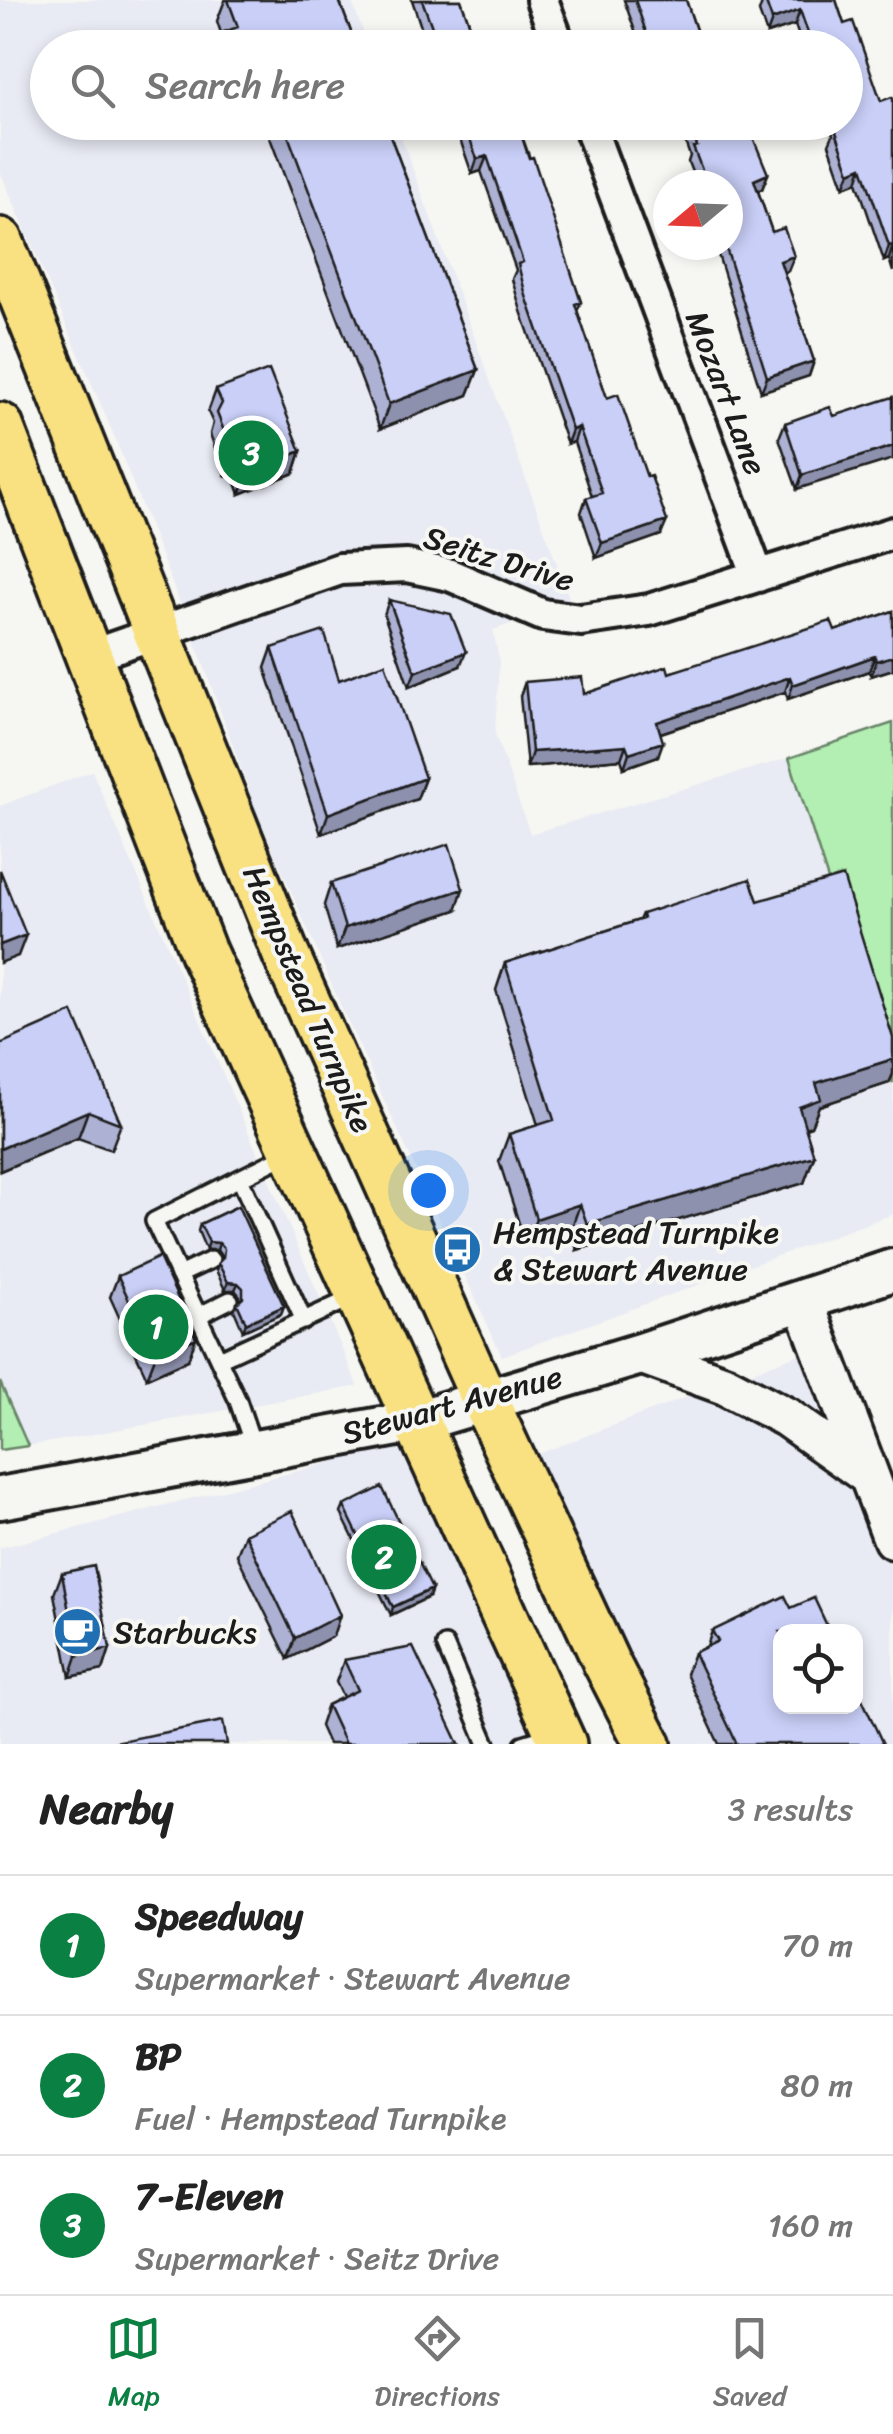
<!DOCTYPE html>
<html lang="en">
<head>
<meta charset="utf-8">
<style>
  :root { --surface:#fff; --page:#f2f2f2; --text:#222; --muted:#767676; --line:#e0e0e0; --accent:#0b8043 }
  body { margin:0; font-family:Sriracha,sans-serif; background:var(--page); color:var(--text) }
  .controls { position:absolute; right:30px; bottom:30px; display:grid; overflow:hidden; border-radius:20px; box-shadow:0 5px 15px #0003 }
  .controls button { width:90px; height:90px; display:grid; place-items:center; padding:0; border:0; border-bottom:2px solid var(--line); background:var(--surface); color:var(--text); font:50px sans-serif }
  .compass { position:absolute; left:653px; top:170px; width:90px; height:90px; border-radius:50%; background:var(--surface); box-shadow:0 5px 15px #0003; rotate:251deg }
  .you { position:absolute; left:428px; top:1190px; width:35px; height:35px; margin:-25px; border:8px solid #fff; border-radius:50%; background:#1a73e8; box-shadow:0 0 0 15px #1a73e833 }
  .badge { display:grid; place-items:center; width:65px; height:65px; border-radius:50%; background:var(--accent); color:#fff; font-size:32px; font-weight:700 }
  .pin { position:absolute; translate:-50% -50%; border:5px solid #fff; box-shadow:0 2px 10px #0006 }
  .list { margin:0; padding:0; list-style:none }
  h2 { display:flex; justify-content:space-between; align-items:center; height:130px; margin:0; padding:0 40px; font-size:42px }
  h2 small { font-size:32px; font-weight:400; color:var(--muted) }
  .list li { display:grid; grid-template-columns:65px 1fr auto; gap:30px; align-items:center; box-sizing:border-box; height:140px; padding:0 40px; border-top:2px solid var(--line) }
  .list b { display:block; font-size:38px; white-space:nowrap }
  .list p { margin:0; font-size:32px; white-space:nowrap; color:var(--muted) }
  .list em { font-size:32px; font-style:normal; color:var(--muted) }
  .icon { flex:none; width:55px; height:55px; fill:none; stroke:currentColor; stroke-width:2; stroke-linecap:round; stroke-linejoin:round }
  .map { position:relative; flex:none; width:893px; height:1744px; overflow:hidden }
  .search { position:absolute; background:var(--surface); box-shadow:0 5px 15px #0003; left:30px; right:30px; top:30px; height:110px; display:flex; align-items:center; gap:25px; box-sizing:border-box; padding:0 35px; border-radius:55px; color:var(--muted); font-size:38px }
  .sheet { height:550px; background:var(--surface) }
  nav { display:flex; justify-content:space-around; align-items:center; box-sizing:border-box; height:140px; border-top:2px solid var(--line); background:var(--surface); font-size:28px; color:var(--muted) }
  nav a { display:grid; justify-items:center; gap:5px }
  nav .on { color:var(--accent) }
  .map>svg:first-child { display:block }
</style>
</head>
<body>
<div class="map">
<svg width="893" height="1744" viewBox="0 0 893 1744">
  <rect width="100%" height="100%" fill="#f6f6f2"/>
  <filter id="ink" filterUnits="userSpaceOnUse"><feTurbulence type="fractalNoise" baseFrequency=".01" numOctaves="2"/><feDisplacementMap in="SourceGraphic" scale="20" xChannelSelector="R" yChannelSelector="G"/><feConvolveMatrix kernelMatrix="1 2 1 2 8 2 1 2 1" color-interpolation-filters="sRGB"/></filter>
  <g filter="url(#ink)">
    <path fill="#e8eaf4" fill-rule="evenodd" d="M0,0H351L369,47L48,48V122L396,123L571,603L493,630L499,660L495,734L530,834L789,758L893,1083V1214L502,1356L344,1013L258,815L198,649L113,433L0,171Z
      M92,771L358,1386L28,1446L0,1382V806Z
      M812,1349L877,1538L893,1570V1744H653L531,1457ZM780,1632H856V1706H780Z
      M410,1442L551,1744H0V1548Z"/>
    <path fill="#b3eeb3" stroke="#688568" stroke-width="2.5" d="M893,723V1083L789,758Z
      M0,1382L28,1446L0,1450Z"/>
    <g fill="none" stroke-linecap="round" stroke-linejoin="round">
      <defs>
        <path id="service" d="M240,1179L304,1321
          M179,1275L211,1260
          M198,1316L230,1300
          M219,1359L356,1296
          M254,1448L238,1401L154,1221L292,1152
          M445,1645L487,1744
          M523,1744L553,1735"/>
        <path id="minor" d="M542,0L560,48
          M588,122L758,576
          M87,657L340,569L407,566L450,575L543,615L581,620L649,610L893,533"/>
        <path id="tertiary" d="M803,1300L893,1539
          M640,1354L725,1385L786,1417L869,1476"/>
        <path id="secondary" d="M0,1498L414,1422L640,1354L893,1270"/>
        <path id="primary" d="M0,241L286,955L485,1401L606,1662L648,1744
          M0,426L203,952L563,1744"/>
      </defs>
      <use href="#service" stroke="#1c1c1c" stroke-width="22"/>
      <use href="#minor" stroke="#1c1c1c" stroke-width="38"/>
      <use href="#tertiary" stroke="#1c1c1c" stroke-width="45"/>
      <use href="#secondary" stroke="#1c1c1c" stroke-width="48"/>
      <use href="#primary" stroke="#1c1c1c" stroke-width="52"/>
      <use href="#service" stroke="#f6f6f2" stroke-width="15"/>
      <use href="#minor" stroke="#f6f6f2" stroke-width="30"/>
      <use href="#tertiary" stroke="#f6f6f2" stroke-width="38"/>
      <use href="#secondary" stroke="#f6f6f2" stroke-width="40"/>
      <use href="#primary" stroke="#f9e181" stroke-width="45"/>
    </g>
    <path fill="#adb2d4" stroke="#1c1c1c" stroke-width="2.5" d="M225,0H339L357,48H204L207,38L221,33L217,21Z
      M412,0H461L478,48H423L421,43L424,36Z
      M624,0H686L702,48H641Z
      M763,0H836L844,24L881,101L893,99V272L889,259L884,261L857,182L844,187L829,144L833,135L829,122H846V48H803L795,25L767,34L759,12Z
      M264,122H385L478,370L468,395L380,429Z
      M454,122H517L581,302L577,311L607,398L661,535L596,558L581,513L586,498L592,496L574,442L567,444L521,311L512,279L516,270L481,171L472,174Z
      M678,122H742L768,174L762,189L758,191L772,232L794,256L788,271L784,273L814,361L809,376L761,392L715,245H728V185H697L688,162L690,156Z
      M216,390L301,451L294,473L240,494L235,480L225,475L210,434L213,423L208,412Z
      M834,416L797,489L779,438L785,423Z
      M389,600L460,666L409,687L384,615Z
      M893,611V669L871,676L869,671L788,699L785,692L661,733L658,756L624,768L621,759L527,767L520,696L525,682L584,694L835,631Z
      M272,648L339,680L425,778L417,799L321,834L265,668Z
      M331,883L456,910L337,949L324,905Z
      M758,901L893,1038V1074L889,1083L819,1106L811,1126L805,1128L814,1156L804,1183L577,1250L571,1230L526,1245L499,1161L509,1134L538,1125L496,990L505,963L639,920L642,914Z
      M0,1044L121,1124L111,1150L78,1138L0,1171Z
      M238,1206L281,1314L243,1331L234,1310L237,1303L240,1300V1296L235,1290H225L216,1270L221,1256L217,1250H206L198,1231L200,1224Z
      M118,1276L188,1360L147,1378L110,1297Z
      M344,1506L429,1597L391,1615L341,1513Z
      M245,1534L333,1636L288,1659L237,1555Z
      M62,1573L110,1648L103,1670L70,1677L54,1594Z
      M791,1608L883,1744H719L686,1674L694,1653L707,1646L712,1631Z
      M344,1660L459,1744H328L320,1726L327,1705L343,1697L336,1682Z"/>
    <path fill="#8d91ad" stroke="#1c1c1c" stroke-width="2.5" d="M800,10L795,25L767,34L772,20Z
      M659,37L656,48H646L649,41Z
      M487,156L481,171L472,174L477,159Z
      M862,167L857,182L844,187L850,172Z
      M768,174L762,189L749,194L754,180Z
      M893,245L889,259L884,261L889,246Z
      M794,256L788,271L775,276L780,261Z
      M814,361L809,376L761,392L767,377Z
      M478,370L468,395L380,429L389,404Z
      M579,427L574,442L567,444L572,430Z
      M893,446V459L797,489L802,475Z
      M301,451L294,473L240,494L248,473Z
      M667,521L661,535L596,558L602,543Z
      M466,652L460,666L409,687L415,672Z
      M875,656L869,671L788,699L793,685Z
      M893,656V669L871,676L876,661Z
      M790,677L785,692L651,736L657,722Z
      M663,742L658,756L624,768L629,753Z
      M626,745L621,759L527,767L532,752Z
      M425,778L417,799L321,834L328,814Z
      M463,889L456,910L337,949L345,928Z
      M26,935L18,956L0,963V945Z
      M893,1059V1074L889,1083L819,1106L811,1126L789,1133L799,1107L816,1083Z
      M88,1111L78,1138L0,1171V1149Z
      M814,1156L804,1183L577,1250L587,1224Z
      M580,1204L571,1230L526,1245L536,1219Z
      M209,1242L219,1243L217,1250H206Z
      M228,1282L238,1283L235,1290H225Z
      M284,1306L281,1314L243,1331L246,1323Z
      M196,1338L188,1360L147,1378L155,1357Z
      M432,1589L429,1597L391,1615L393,1607Z
      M340,1615L333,1636L288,1659L295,1638Z
      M110,1648L103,1670L70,1677L77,1656Z"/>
    <path fill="#c9cff7" stroke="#1c1c1c" stroke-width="2.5" d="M228,0H339L357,48H210L207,38L238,27Z
      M422,0H461L478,48H433L427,29L432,27Z
      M635,0H686L702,48H663L659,37L649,41Z
      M765,0H836L844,24L853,21L881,101L892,97L893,99V245L889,246L862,167L850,172L835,129L841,127L839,122H846V48H813L800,10L772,20Z
      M283,122H385L478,370L389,404Z
      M464,122H517L529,158L533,157L581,302L575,304L607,398L618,394L647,477L651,476L667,521L602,543L586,498L602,493L579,427L572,430L526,296L518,264L523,262L487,156L477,159Z
      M689,122H742L744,127L748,125L768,174L754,180L772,232L784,228L794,256L780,261L814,361L767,377L725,245H728V185H708L693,147L697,146Z
      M269,370L301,451L248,473L242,458L233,454L217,413L222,403L216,390Z
      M893,397V446L802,475L785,423L830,407L834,416Z
      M389,600L451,614L466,652L415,672Z
      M893,611V656L876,661L875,656L793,685L790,677L657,722L663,742L629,753L626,745L532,752L525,682L582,677L584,694L667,666L669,673L831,621L835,631Z
      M324,631L339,680L385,663L425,778L328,814L272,648Z
      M449,844L463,889L345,928L331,883Z
      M0,870L26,935L0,945Z
      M843,876L893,1038V1059L816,1083L821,1099L799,1107L814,1156L587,1224L580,1204L536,1219L509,1134L554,1120L505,963L643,919L642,914L750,879L758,901Z
      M73,1012L121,1124L88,1111L0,1149V1044Z
      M238,1206L284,1306L246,1323L237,1303L243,1298V1288L238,1283L228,1282L218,1263L223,1258L224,1249L219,1243L209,1242L200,1224Z
      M159,1257L196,1338L155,1357L118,1276Z
      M382,1487L432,1589L393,1607L344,1506Z
      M292,1511L340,1615L295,1638L245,1534Z
      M94,1566L110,1648L77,1656L62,1573Z
      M785,1596L791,1608L814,1598L830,1632H780V1706H856V1686L883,1744H737L694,1653L718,1641L712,1631Z
      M413,1647L459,1744H345L327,1705L358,1690L344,1660Z
      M223,1721L227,1744H105Z"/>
  </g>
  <defs>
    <symbol id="bus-disc" viewBox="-11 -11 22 22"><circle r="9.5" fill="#1f6fb2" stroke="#f6f6f2"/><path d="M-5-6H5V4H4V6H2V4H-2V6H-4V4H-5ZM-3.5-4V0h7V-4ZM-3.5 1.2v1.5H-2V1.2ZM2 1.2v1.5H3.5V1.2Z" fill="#fff"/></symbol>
    <symbol id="cafe-disc" viewBox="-11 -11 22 22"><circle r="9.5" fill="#1f6fb2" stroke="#f6f6f2"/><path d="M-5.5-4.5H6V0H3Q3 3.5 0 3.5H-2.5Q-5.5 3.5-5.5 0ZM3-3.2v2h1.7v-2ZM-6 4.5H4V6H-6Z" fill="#fff"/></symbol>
  </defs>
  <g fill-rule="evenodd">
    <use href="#bus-disc" x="430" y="1222" width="55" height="55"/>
    <use href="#cafe-disc" x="50" y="1604" width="55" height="55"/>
  </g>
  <g text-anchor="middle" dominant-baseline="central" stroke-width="8" stroke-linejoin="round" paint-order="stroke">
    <g font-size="32" fill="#1c1c1c" stroke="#f6f6f2">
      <text transform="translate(726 393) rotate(69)">Mozart Lane</text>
      <text transform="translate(499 559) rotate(17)">Seitz Drive</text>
      <text transform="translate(308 999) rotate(67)">Hempstead Turnpike</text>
      <text transform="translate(452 1405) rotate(-15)">Stewart Avenue</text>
    </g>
    <g font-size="32" fill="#1c1c1c" stroke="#f6f6f2" text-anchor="start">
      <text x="493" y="1232">Hempstead Turnpike<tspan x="493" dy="37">&amp; Stewart Avenue</tspan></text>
      <text x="113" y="1632">Starbucks</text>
    </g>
  </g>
</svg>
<div class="controls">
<button><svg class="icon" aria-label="locate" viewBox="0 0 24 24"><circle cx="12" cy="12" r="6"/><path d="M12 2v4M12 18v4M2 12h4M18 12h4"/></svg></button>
</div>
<svg class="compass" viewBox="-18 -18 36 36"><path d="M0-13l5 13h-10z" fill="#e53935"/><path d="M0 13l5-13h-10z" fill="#767676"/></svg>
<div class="you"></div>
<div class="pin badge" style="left:156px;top:1327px">1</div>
<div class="pin badge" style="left:384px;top:1557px">2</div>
<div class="pin badge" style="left:251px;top:453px">3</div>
<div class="search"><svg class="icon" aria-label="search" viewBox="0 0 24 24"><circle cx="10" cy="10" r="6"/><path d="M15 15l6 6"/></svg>Search here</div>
</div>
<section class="sheet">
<h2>Nearby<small>3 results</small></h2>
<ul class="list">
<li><span class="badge">1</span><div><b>Speedway</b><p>Supermarket · Stewart Avenue</p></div><em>70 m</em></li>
<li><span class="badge">2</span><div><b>BP</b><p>Fuel · Hempstead Turnpike</p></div><em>80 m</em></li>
<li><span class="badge">3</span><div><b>7-Eleven</b><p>Supermarket · Seitz Drive</p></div><em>160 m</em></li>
</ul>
</section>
<nav>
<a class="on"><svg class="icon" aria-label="map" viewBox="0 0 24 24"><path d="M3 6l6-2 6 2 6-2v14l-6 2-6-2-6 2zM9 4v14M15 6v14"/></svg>Map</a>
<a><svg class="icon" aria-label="directions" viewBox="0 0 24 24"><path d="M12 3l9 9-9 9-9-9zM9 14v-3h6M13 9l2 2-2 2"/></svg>Directions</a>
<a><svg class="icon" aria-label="saved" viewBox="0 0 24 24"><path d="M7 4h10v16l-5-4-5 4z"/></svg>Saved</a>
</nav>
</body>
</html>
